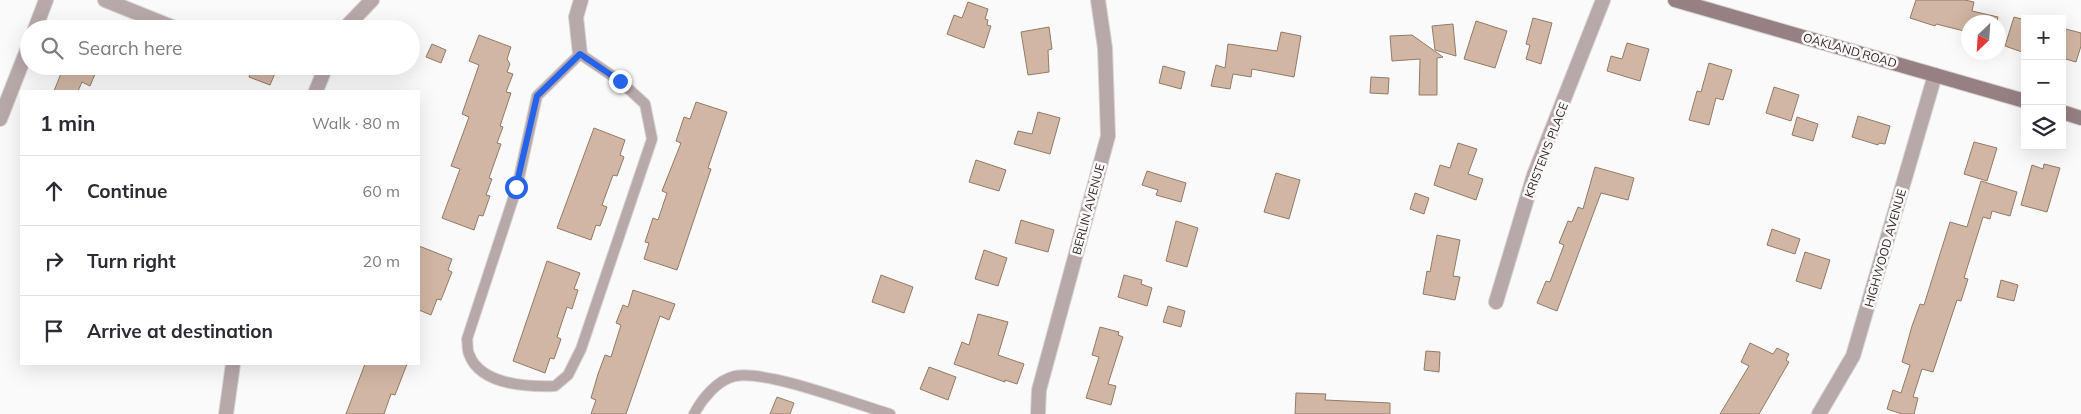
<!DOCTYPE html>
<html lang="en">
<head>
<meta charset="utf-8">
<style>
  :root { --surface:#fff; --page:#f7f7f7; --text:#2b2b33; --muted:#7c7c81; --line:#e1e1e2 }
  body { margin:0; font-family:Mulish,sans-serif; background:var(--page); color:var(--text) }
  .controls { position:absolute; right:15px; top:15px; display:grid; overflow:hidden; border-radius:0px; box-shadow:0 5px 20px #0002 }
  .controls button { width:45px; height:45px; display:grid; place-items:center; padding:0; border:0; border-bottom:1px solid var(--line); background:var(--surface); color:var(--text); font:25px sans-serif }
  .compass { position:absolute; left:1961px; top:15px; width:45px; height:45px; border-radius:50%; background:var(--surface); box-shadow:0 5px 20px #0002; rotate:205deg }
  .stop { position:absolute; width:15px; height:15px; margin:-11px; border:4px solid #2563eb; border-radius:50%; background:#fff }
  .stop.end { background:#2563eb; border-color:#fff; box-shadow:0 1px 5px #0008 }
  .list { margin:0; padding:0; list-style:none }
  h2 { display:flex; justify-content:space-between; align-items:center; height:65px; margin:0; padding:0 20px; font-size:21px }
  h2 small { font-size:16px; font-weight:400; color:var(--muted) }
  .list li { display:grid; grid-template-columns:32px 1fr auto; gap:15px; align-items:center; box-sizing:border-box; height:70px; padding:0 20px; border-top:1px solid var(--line) }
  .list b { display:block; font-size:19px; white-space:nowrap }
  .list em { font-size:16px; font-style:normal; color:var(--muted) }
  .icon { flex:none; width:28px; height:28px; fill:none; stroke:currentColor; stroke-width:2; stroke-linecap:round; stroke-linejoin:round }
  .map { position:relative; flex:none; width:2081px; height:414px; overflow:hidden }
  .search { position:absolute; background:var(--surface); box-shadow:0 5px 20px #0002; left:20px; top:20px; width:400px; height:55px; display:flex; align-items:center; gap:12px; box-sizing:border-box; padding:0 18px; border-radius:28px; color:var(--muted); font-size:19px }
  .panel { position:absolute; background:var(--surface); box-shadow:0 5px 20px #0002; left:20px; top:90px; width:400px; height:275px; border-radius:0px }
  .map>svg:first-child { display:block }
</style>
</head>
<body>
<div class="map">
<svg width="2081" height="414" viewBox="0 0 2081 414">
  <rect width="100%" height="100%" fill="#fafafa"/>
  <path fill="#d1b6a3" stroke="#927a67" d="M1916,0H1965L1974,2L1972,11L1998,17L1997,22H1968V32L1936,24L1935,26L1910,18Z
    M968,2L988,9L985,19L988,20L987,25L991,26L984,48L947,34L954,15L962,18Z
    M2014,17L2025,20V53L2005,46Z
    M1533,18L1552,23L1541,64L1526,59L1530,45L1526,44Z
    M1476,21L1507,31L1495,68L1464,59Z
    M1453,24L1456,56L1435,50L1432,26Z
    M1049,27L1052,49L1048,50L1049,72L1028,75L1021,32Z
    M2062,28L2081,33V46L2076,62L2062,58Z
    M1281,32L1301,36L1294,77L1252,69L1251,77L1233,74L1230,89L1211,86L1216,65L1225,68L1228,44L1277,51Z
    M479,35L511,47L507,59L510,64L507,72L513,74L506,92L511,93L500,126L503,127L497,143L501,144L489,178L492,179L486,195L490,196L483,216L479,215L474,230L442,218L460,169L451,166L469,117L462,114L479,65L469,61Z
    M1412,35L1443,57L1437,58V95H1419L1420,59L1392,61L1390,36Z
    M1627,43L1649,49L1640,81L1607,71L1611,56L1622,59Z
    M432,44L446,50L441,63L426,57Z
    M1709,63L1732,70L1723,100L1716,98L1709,125L1689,120L1697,91L1701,92Z
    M64,66H77L95,74L90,86L82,82L78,91H54Z
    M253,66H278L270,85L249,77Z
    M1163,66L1185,72L1181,89L1159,83Z
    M1371,77L1389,78L1388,94L1370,93Z
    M1774,87L1799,95L1791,121L1766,113Z
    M696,102L727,112L708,168L711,169L677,270L644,259L649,243L645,242L653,218L658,220L667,193L662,191L681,143L676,141L684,117L690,119Z
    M1038,112L1060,118L1050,154L1014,144L1018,131L1032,134Z
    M1858,116L1890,126L1885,144L1879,143L1878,145L1852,137Z
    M1797,117L1818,124L1813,141L1792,135Z
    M594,128L625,140L620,155L624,157L617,176L613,175L602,205L607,207L600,226L596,225L591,240L557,228Z
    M1974,142L1997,148L1987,181L1964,174Z
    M1458,143L1477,149L1468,174L1483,179L1476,200L1434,185L1440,165L1450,168Z
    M976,160L1006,170L999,191L969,182Z
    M2044,164L2060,168L2047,212L2021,205L2032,165L2043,169Z
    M1595,167L1634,178L1628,200L1601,193L1557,311L1537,303L1546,281L1550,282L1564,245L1559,243L1568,221L1572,222L1578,207L1583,209Z
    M1147,171L1186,183L1181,202L1156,195L1158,190L1142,185Z
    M1276,173L1300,180L1289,219L1264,212Z
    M1981,181L2017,192L2010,216L1992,211L1990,219L1983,217L1964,278L1968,279L1961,301L1957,300L1933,372L1922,369L1913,397L1918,398L1914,414H1902L1887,409L1893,390L1901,393L1910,365L1902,362L1912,326L1920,304L1924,305L1950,222L1967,227Z
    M1415,193L1429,198L1424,214L1410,209Z
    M1021,220L1054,230L1048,252L1015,243Z
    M1176,221L1198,228L1187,267L1166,261Z
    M1772,229L1800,239L1795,254L1767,245Z
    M1437,235L1460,240L1453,276L1460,277L1455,300L1423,294L1427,271L1430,272Z
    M419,246L452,259L448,270L452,272L441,300L437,299L431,315L419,310Z
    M984,250L1007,258L998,286L975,279Z
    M1805,252L1830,260L1821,289L1796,281Z
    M547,261L580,273L574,289L578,290L572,309L567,307L557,337L561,339L554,359L550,358L545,373L513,361Z
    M881,275L913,287L904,313L872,302Z
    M1124,275L1142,280L1141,284L1152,288L1147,306L1118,297Z
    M2001,280L2018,285L2014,301L1997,297Z
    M633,290L675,304L669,320L660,316L626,414H591L596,400L591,398L598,374L605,355L611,357L621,325L616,323L623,305L628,307Z
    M1168,306L1185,311L1181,327L1163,322Z
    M978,314L1008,322L998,355L1024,364L1017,384L1005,380V382L954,364L962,342L969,345Z
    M1100,327L1119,332L1118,335L1123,337L1108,384L1116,386L1111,405L1086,398L1099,357L1092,355Z
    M1750,343L1773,354L1777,348L1789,354L1786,360L1789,362L1759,414H1720L1749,366L1741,362Z
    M1426,351L1440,352L1439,372L1424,370Z
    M365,364H407L395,395L391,394L384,414H346Z
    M929,367L956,377L948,400L920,389Z
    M1296,393L1326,394L1325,400L1390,403V414H1295Z
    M777,397L794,403L790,414H770Z"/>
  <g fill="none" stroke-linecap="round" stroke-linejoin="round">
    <defs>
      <path id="service" d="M580,54L620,81L645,104L652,139L581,349L568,375L555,386C528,387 480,385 469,354C467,350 468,344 467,339L517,187L537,96Z
        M694,414C702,399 717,380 735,376C768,370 855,404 890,414"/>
      <path id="minor" d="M105,0L177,29
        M35,29L46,0
        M344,29L372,0
        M580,54L576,17L581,0
        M316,91L326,66
        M0,119L29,45
        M1496,302L1534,175L1603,0
        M226,414L233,364
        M1038,414L1039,390L1108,136L1105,48L1098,0
        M1819,414L1853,356L1935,75"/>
      <path id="secondary" d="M1675,0L2025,101
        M2062,112L2081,118"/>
    </defs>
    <use href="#service" stroke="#d6d4d3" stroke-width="12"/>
    <use href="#minor" stroke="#d6d4d3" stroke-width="16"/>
    <use href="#secondary" stroke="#d6d4d3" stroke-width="16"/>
    <use href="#service" stroke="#b7a8aa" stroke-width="10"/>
    <use href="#minor" stroke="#b7a8aa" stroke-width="14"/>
    <use href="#secondary" stroke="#968084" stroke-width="14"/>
  </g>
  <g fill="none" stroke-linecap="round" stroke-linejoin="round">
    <path stroke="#2563eb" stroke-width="6" d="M516,187L537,96L580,54L620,81"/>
  </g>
  <g text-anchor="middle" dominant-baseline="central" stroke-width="5" stroke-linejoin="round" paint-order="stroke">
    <g font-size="12" fill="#342724" stroke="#fafafa">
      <text transform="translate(1850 50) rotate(16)">OAKLAND ROAD</text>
      <text transform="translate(1546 150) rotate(-69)">KRISTEN'S PLACE</text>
      <text transform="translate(1088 209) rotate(-75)">BERLIN AVENUE</text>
      <text transform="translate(1885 248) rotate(-74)">HIGHWOOD AVENUE</text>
    </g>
  </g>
</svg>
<div class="controls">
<button>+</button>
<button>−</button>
<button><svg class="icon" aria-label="layers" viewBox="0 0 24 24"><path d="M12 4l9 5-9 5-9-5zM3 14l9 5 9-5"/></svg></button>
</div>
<svg class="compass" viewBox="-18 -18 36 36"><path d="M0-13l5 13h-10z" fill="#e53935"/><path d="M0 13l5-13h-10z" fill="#7c7c81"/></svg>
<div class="stop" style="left:516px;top:187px"></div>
<div class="stop end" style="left:620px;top:81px"></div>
<div class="search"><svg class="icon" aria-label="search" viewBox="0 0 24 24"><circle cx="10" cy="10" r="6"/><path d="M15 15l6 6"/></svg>Search here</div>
<section class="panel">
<h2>1 min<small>Walk · 80 m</small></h2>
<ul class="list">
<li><svg class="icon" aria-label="ahead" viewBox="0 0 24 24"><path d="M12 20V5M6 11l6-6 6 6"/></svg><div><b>Continue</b></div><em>60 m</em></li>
<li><svg class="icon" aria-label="right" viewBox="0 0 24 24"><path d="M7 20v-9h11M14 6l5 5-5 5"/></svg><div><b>Turn right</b></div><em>20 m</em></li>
<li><svg class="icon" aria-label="arrive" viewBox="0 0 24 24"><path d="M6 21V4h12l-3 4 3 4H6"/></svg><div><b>Arrive at destination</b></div></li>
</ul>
</section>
</div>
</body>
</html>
